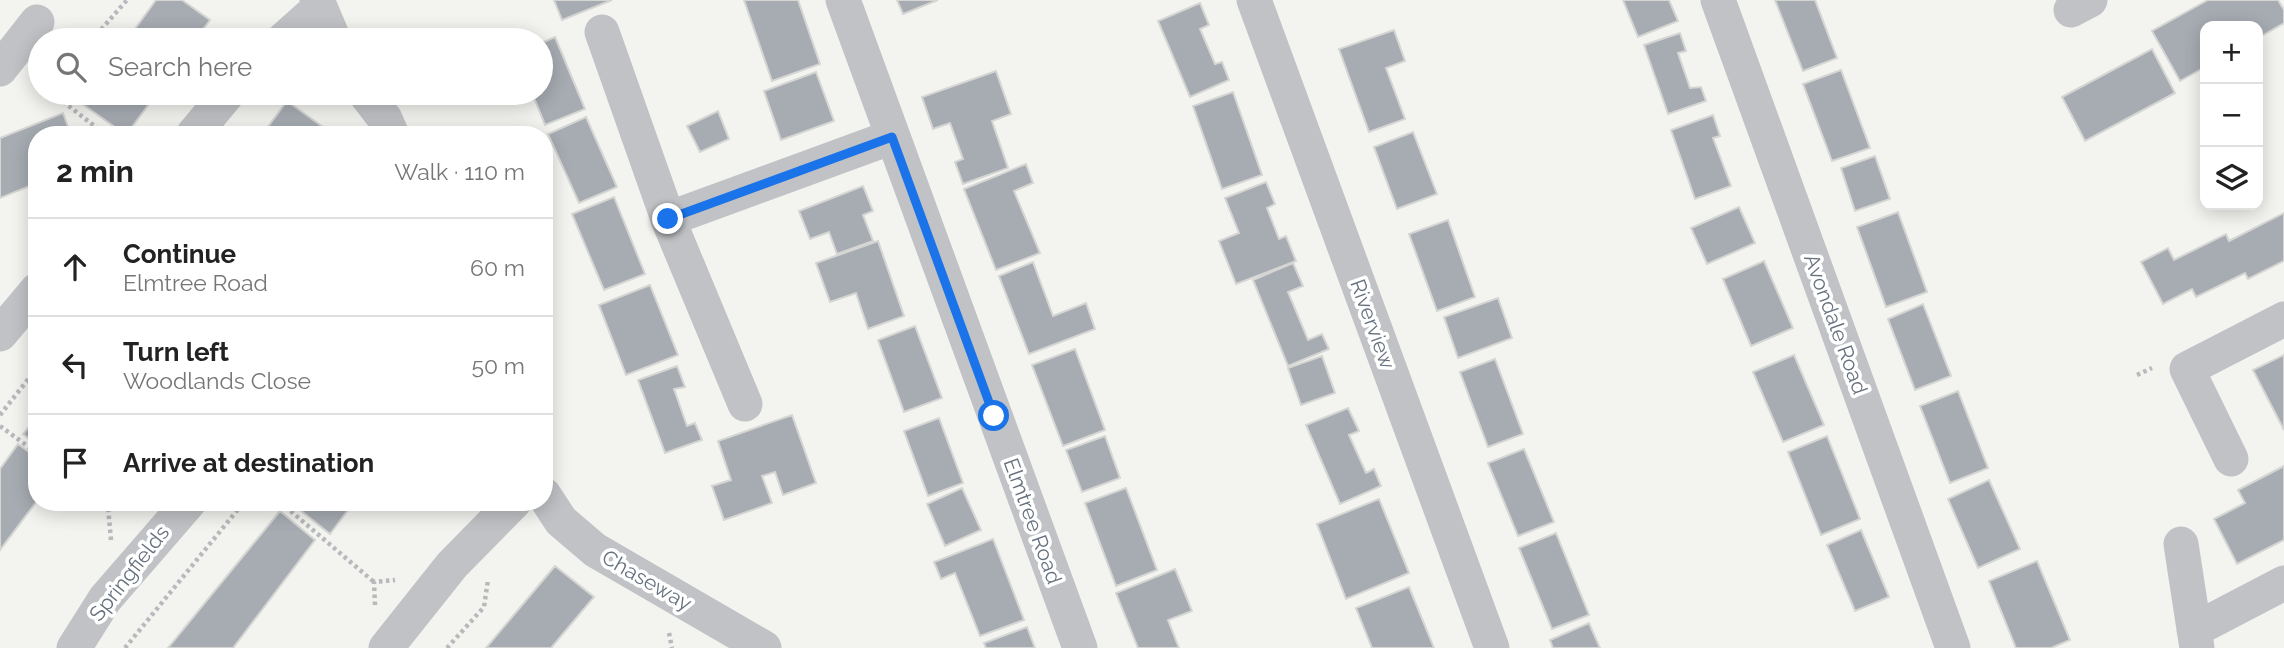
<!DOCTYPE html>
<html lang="en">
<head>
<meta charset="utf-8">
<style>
  :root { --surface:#fff; --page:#f2f2f2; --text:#222; --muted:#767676; --line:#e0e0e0 }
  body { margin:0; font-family:Raleway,sans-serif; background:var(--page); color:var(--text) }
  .controls { position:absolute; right:21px; top:21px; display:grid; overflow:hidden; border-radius:14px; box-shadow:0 4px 18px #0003 }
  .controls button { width:63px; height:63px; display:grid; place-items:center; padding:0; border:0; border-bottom:2px solid var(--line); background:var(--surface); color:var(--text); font:35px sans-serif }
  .stop { position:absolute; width:21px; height:21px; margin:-16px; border:5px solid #1a73e8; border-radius:50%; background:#fff }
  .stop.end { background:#1a73e8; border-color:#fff; box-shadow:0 2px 7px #0008 }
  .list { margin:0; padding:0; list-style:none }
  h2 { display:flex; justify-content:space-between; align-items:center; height:91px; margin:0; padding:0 28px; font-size:30px }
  h2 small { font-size:23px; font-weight:400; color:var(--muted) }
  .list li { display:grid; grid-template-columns:46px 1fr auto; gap:21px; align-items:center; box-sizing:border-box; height:98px; padding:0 28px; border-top:2px solid var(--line) }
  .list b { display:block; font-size:26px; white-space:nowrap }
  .list p { margin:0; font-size:23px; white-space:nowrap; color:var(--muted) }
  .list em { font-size:23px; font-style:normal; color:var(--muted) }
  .icon { flex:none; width:38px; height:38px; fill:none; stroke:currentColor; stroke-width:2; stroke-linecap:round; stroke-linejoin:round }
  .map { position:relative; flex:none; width:2284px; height:648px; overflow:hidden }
  .search { position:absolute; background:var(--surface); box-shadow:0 4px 18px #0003; left:28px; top:28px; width:525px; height:77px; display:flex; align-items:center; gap:18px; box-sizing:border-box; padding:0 24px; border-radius:38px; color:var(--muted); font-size:26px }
  .panel { position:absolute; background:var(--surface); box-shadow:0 4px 18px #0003; left:28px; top:126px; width:525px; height:385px; border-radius:28px }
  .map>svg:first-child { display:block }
</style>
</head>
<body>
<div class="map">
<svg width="2284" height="648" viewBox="0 0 2284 648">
  <rect width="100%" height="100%" fill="#f3f4f0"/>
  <path fill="#a6acb2" stroke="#d5d5d3" stroke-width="2" d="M156,0H182L210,20L195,40H127Z
    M554,0H612L562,20Z
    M744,0H798L820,64L772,81Z
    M897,0H938L903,14Z
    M1623,0H1669L1678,21L1638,37Z
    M1775,0H1815L1837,58L1803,71Z
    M2208,0H2278L2284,10V23L2258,38V26H2205V67L2180,81L2152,31Z
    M1200,3L1209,25L1200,29L1215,64L1222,62L1229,80L1190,97L1158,21Z
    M1394,30L1405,61L1386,68L1405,119L1369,132L1339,49Z
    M1680,33L1686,51L1678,53L1690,88L1701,87L1706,101L1668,114L1644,45Z
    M555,37L585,109L545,125L532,93H541V43Z
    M2152,49L2175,93L2085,141L2062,97Z
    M1841,70L1870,148L1832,161L1803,84Z
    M996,71L1011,114L992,121L1008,168L963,184L955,162L963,159L950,123L933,129L922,97Z
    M816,72L834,121L781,140L764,91Z
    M1233,92L1262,175L1222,189L1193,106Z
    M88,93H157L126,135L81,103Z
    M287,101L327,130L323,135H262Z
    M718,111L729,139L700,152L687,126Z
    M63,113L71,135H37V183L0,198V138Z
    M1713,115L1720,136L1713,138L1731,186L1695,199L1671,130Z
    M586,117L617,187L579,203L548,134Z
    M1413,132L1437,194L1397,209L1374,147Z
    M1875,156L1890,199L1855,211L1841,168Z
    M1026,164L1033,183L1014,191L1040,253L996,270L964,189Z
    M1266,182L1275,204L1267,208L1279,239L1286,236L1296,261L1236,284L1219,241L1239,233L1225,198Z
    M863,186L873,211L863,215L873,241L837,254L829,232L810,239L799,211Z
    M614,197L645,274L604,290L572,214Z
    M1739,207L1755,243L1707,264L1691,228Z
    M1898,212L1927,292L1886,307L1857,227Z
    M2284,213V261L2248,279L2245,273L2196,297L2192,289L2163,304L2141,262L2168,248L2174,260L2226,234L2229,241Z
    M1448,220L1475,297L1437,311L1409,234Z
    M878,241L904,316L868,329L856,293L830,302L816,263Z
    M1764,261L1793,328L1751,346L1723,279Z
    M1033,262L1053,316L1086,303L1095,329L1029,354L999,276Z
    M1293,263L1303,286L1288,292L1308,340L1322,334L1329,349L1288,366L1253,280Z
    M650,285L678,355L626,375L599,305Z
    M1498,298L1512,338L1458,358L1444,317Z
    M1923,304L1951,376L1915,390L1888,319Z
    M915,326L942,398L904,412L878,340Z
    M1075,349L1105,430L1063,446L1032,365Z
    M1794,355L1824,425L1783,442L1753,372Z
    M2284,355V430L2253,370Z
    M1322,356L1335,393L1301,405L1288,368Z
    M1495,359L1523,434L1488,447L1460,372Z
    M677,366L685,387L674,389L687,426L695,423L702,440L665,453L638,380Z
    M1958,391L1988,468L1950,483L1920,406Z
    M1348,408L1359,431L1349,435L1366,473L1374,469L1381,486L1340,504L1306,425Z
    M792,415L816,483L783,495L775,472L762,476L772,503L724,520L712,486L731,480L718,441Z
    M37,417V445L23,434Z
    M939,418L963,483L928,496L904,431Z
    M1105,436L1120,478L1082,492L1066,450Z
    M1827,436L1860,519L1821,535L1788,452Z
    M18,444L37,458V501L0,550V469Z
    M1524,449L1554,522L1518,536L1488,463Z
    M2284,466V540L2237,564L2214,519L2245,503L2238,490Z
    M1989,480L2020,549L1978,568L1948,499Z
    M962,488L981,530L945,546L927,504Z
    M1126,488L1157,570L1116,586L1085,503Z
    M1379,499L1409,573L1346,599L1317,524Z
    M290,502H354L330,534Z
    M280,511L315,540L233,648H168Z
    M1861,530L1889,597L1855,611L1827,545Z
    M1556,533L1589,615L1552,629L1519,548Z
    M993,539L1024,620L980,636L955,573L941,579L934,562Z
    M2037,561L2070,640L2051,648H2016L1989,581Z
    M555,566L594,597L551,648H486Z
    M1175,569L1192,611L1168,620L1179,648H1138L1116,593Z
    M1409,587L1434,648H1372L1356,608Z
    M1589,623L1600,648H1553L1550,640Z
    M1027,627L1035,648H986L984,643Z"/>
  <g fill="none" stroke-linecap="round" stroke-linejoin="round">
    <path stroke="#b7b9bc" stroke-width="4.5" stroke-dasharray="3.5 3.5" stroke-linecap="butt" d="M92,40L127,0
      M52,93L106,135
      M2137,375L2152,368
      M0,415L37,368
      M0,426L37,453
      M101,502L108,507
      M280,502L374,582
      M111,540L108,507L143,502
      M375,605L374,582L395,580
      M669,633L672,648
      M125,648L244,502
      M447,648L484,607L488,580"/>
    <path stroke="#c0c2c5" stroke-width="35" d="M317,0L334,40
      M843,0L1080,648
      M1254,0L1492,648
      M1718,0L1953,648
      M2071,10L2090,0
      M602,32L668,219L745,404
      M283,40L320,7
      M0,69L37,22
      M365,93L385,119L392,135
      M193,135L228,93
      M668,219L892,137
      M0,334L37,290
      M2231,459L2187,369L2284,319
      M544,495L561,521L595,550L764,648
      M2181,544L2197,648
      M2194,630L2284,583
      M74,648L105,599L189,502
      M386,648L452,565L514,502"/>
  </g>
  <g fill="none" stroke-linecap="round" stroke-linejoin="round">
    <path stroke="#1a73e8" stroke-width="9" d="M668,219L892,137L994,416"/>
  </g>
  <g text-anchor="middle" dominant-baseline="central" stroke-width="7" stroke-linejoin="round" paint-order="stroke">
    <g font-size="21" fill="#66717e" stroke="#fff">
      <text transform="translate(1373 324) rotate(70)">Riverview</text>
      <text transform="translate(1836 324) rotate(70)">Avondale Road</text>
      <text transform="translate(1033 521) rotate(70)">Elmtree Road</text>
      <text transform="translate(129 573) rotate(-52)">Springfields</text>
      <text transform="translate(647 580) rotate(30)">Chaseway</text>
    </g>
  </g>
</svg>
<div class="controls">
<button>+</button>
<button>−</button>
<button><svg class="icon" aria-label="layers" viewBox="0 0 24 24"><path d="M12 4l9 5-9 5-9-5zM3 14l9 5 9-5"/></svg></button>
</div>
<div class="stop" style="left:994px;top:416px"></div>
<div class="stop end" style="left:668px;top:219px"></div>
<div class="search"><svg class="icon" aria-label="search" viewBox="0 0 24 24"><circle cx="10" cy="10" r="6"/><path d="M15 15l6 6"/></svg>Search here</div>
<section class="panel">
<h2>2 min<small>Walk · 110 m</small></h2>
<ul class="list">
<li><svg class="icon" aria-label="ahead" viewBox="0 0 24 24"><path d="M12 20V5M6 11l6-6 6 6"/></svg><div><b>Continue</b><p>Elmtree Road</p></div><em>60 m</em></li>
<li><svg class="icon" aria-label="left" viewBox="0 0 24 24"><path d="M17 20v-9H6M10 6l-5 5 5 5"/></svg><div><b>Turn left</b><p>Woodlands Close</p></div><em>50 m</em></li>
<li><svg class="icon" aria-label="arrive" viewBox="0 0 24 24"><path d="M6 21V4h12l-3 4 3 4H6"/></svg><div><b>Arrive at destination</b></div></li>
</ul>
</section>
</div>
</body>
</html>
